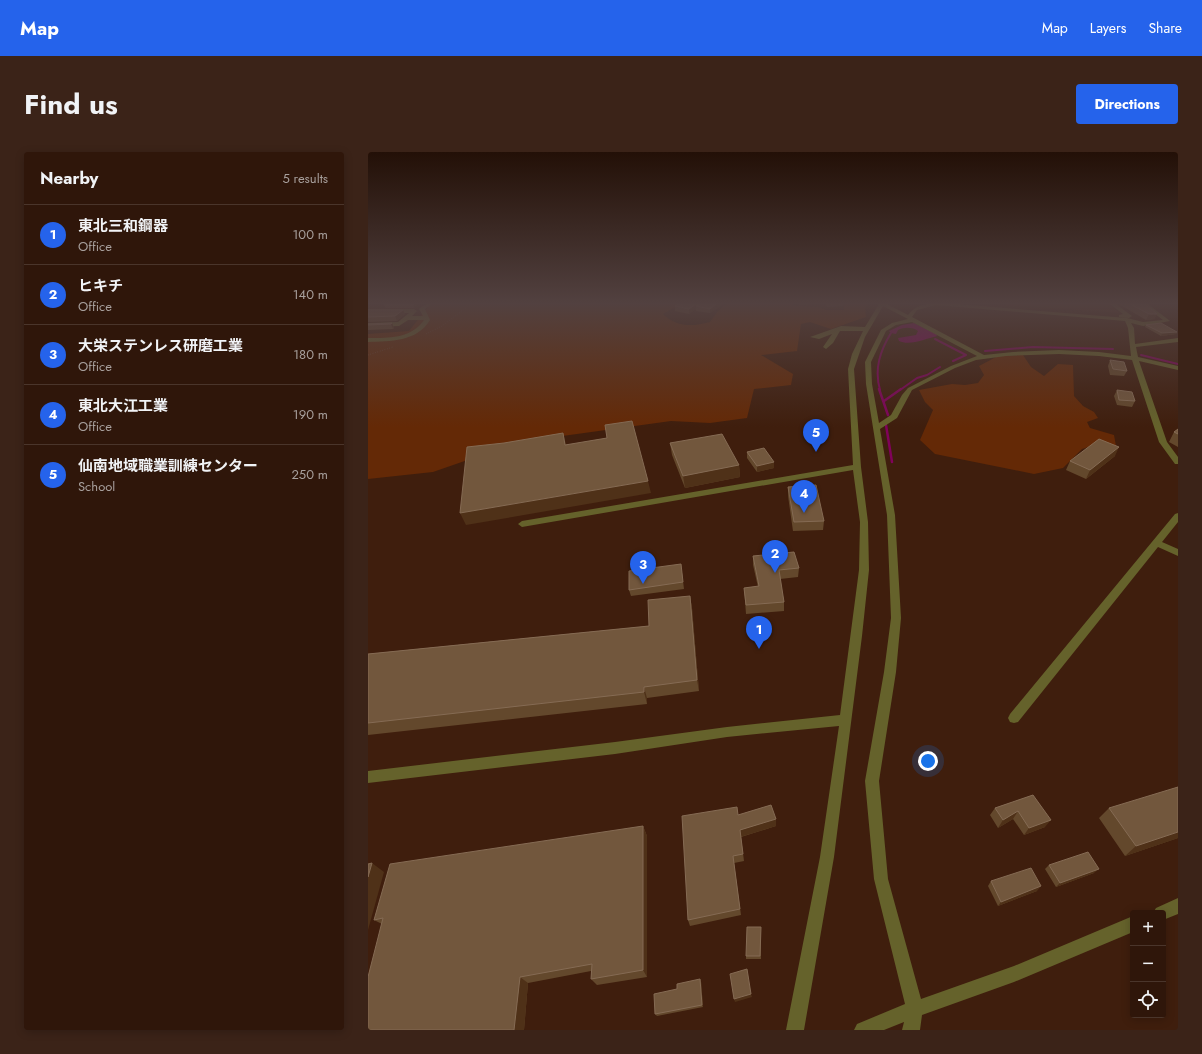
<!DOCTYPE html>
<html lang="en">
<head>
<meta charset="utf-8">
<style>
  :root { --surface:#2f160a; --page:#3b2318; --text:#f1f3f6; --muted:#a79f9c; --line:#4a352b; --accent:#2563eb }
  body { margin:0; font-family:Jost,"Noto Sans JP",sans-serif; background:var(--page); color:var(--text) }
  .controls { position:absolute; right:12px; bottom:12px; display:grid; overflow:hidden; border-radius:4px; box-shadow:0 2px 10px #0003 }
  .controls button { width:36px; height:36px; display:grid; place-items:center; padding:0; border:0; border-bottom:1px solid var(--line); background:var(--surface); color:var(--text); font:20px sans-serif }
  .you { position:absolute; left:560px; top:609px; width:14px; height:14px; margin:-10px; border:3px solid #fff; border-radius:50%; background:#1a73e8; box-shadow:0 0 0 6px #1a73e833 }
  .badge { display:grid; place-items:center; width:26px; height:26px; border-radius:50%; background:var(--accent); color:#fff; font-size:13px; font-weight:700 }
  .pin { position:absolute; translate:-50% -33px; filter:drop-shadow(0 1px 2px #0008) }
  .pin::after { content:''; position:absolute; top:21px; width:14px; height:12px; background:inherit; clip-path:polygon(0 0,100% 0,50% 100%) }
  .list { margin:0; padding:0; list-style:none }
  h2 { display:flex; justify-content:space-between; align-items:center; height:52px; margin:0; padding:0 16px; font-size:17px }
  h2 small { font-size:13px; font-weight:400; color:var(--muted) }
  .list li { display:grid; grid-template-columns:26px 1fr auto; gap:12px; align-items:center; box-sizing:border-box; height:60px; padding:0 16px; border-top:1px solid var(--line) }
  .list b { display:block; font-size:15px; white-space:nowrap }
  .list p { margin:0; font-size:13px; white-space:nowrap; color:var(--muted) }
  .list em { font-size:13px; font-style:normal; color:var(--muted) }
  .icon { flex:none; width:22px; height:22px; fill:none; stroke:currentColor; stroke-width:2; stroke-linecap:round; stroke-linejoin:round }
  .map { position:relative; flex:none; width:810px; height:878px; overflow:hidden; border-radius:4px }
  header { display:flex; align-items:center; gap:24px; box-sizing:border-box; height:56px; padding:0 20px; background:var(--accent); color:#fff }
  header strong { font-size:19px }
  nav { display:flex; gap:22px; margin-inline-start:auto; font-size:14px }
  .intro { display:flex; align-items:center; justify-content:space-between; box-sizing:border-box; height:96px; padding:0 24px }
  h1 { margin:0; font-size:28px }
  .button { padding:10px 18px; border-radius:4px; background:var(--accent); color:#fff; font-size:14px; font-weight:700 }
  main { display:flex; gap:24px; padding:0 24px }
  aside { flex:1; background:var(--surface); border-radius:4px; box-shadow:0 2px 10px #0003 }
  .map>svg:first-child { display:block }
</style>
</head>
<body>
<header>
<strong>Map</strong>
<nav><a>Map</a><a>Layers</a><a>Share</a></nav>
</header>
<div class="intro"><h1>Find us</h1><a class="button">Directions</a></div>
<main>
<aside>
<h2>Nearby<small>5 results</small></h2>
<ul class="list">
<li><span class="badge">1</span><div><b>東北三和鋼器</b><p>Office</p></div><em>100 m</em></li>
<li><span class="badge">2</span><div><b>ヒキチ</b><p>Office</p></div><em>140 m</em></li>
<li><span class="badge">3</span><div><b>大栄ステンレス研磨工業</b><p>Office</p></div><em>180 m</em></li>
<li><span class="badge">4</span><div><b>東北大江工業</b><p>Office</p></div><em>190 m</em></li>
<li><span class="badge">5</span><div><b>仙南地域職業訓練センター</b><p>School</p></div><em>250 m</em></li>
</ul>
</aside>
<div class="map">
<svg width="810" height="878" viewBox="0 0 810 878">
  <rect width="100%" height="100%" fill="#3f1e0d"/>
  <path fill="#4c2410" d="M628,152H740L752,161Z"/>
  <path fill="#642906" d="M65,152H312L295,162C308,175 324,175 342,170L350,159L358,152H425L428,154L450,155L458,158H476V152H499L497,156L498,165L463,177L442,170L433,172L429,199L393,203L425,222L423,233L386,237L379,266L342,271L303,269L151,290L65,320L0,327V182L41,179L60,155Z
    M655,203L663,215L676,224L690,212L705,213L706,244L715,254L726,260L730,266L719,270L722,276L746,283L748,294L737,298L727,293L714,297L695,316L666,322L567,302L552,288L565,258L557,250L551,238L584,232L597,233L610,231L616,223L611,214L630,204Z"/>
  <path fill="#80025a" d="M546,171L568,182L569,184C557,187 542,194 531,189L530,186L548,183L550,179C545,175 536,175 530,178L528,182L523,181L521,179L534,173Z"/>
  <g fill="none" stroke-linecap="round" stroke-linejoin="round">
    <path stroke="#80025a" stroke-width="2" d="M567,187L598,203L585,209
      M617,199L665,195L745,197
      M773,203L810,212
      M512,238C506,217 512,199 523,181
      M532,238L549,226L559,223L572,215"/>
    <path stroke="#80025a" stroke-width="2.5" d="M511,237L520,263
      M516,249L533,237
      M518,273L524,310"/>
    <path stroke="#745648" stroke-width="1" stroke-dasharray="0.5 2" stroke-linecap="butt" d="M58,182L74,174L103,152
      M0,203L25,195"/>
    <path fill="#65622b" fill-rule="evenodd" d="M58,152H64L57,157L62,168C49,190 22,189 0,190V186C20,186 43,187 56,168H40L31,174L0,175V171L30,170L41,161H0V157H46L49,159L44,164H55L51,157Z
      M511,152H519L540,163C551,148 571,152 588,152L759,166L775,170L795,168L774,152H780L802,169L775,174L763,171L766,176L767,192L810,186V190L768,195L770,205L810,214V218L771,209L799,290L810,305V312H807L791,290L764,208L731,204L691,202L638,204L608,208L587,216L544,238L529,266L512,277L527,363L533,466L528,520L511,629L520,727L553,847L646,814L765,764V780L646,830L554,863L552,878H534L536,870L516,878H486L489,872L537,852L506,727L497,629L516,520L523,466L519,363L498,232L497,210L513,178L524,171L540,167L515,154L497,185L486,217L493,315L500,370L501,418L494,484L466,705L436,878H418L452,705L471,574L359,585L247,602L0,631V619L247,590L359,575L472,563L491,418L492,370L485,318L154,375L150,372L154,369L485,313L480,217L484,202L495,179H472L465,191L458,197L455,195L464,182L451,187L442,185L473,174L497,175ZM568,153L757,169L760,176L763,204L731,200L691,198L645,200L616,203L544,165L549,158ZM544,170L609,204L583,214L540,236L534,243L523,263L511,271L504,232L503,210L518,179L528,173Z
      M742,152H748L764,164L761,166L751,165V163L755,162Z
      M810,361V370L794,390L810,397V404L790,395L650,570L646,571L642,570L640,566L642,562L807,362Z
      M810,746V762L795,768V761H785L788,756Z"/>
  </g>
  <path fill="#63482c" d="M50,152L46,156H18L16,153Z
    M355,152L342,161L328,159V157L321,162L307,159V154Z
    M431,152H452L431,153Z
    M457,152H476L475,154L459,155Z
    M751,152H777L789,162L786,167L778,168Z
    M0,158H35L37,162L29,169L0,170Z
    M24,171L26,176L25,177L0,178V172Z
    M778,173L809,180L808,182L793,184L777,175Z
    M742,208L759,219L756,224L742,223L740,214Z
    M749,238L767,249L764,255L749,253L746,244Z
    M810,277V295L801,290L806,280Z
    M302,291L371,313L372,325L317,336L304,303Z
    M379,300L406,310V316L389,320L379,306Z
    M747,304L718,327L698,318L702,309Z
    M420,335L456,369L455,378L425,379L420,344Z
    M385,404L431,416L430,425L412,427L416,450V459L378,462L376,436L390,435L385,413Z
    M313,412L316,437L263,444L261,438Z
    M322,444L324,456L331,539L279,546V552L0,583V502L281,474Z
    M665,643L677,675L656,683L645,667L630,676L622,663L627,656Z
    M741,656L810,686L757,704L731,666Z
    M370,663L408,674L373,685L376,709L366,711L373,763L322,774L320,768Z
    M275,674L279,684V825L229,833L223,827V819L160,831L156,878H0L14,772L6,768Z
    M681,713L726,721L688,735L677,717Z
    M623,729L669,739L630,754L620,734Z
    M393,779V807H378V804Z
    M332,827L333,829L335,855L289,864L287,862L309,837Z"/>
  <path fill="#4f3118" d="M46,152H50L46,156L45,153Z
    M328,152H335L328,154V157L321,162V157Z
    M348,152H355L342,161V157Z
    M35,158L37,162L29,169L27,164Z
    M781,162H789L786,167L778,168Z
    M24,171L26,176L25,177L23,172Z
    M809,180L808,182L793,184L794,181Z
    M195,281L198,292L197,293Z
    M751,295L747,304L718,327L722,318Z
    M406,310V316L389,320V314Z
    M371,313L372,325L317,336L315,324Z
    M280,329L283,341L98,373L92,361Z
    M322,444L324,456L331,539L329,528Z
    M276,535L279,546V552L276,540Z
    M650,659L645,667L630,676L635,668Z
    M408,667V674L372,685V678Z
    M683,668L677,675L656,683L661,676Z
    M275,674L279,684V825L275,818Z
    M810,680V686L757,704L768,694Z
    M4,711L16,720L0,778V725Z
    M731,717L726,721L688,735L692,731Z
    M673,734L669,739L630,754L633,750Z
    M152,825L160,831L156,878H146Z
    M332,827L333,829L335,855L334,853Z
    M383,842L384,845L367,850L366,847Z"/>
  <path fill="#72573d" stroke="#856b54" d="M17,152H46L45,153H16Z
    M310,152H328L321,157L307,154Z
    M331,152H348L342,157L328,154Z
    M762,152H777L789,162H781Z
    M0,158H35L27,164L0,165Z
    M24,171L23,172L0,173V172Z
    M793,171L809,180L794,181L778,173Z
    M742,208L756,210L759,219L745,217Z
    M749,238L764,240L767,249L751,248Z
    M264,269L280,329L92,361L99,295L136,291L195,281L197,293L239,286L237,273Z
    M810,277V282L806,280Z
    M354,282L371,313L315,324L302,291Z
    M731,287L751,295L722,318L702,309Z
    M396,296L406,310L389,314L379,300Z
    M448,333L456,369L426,370L420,335Z
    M426,400L431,416L411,418L416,450L378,453L376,436L391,434L385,404Z
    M313,412L315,430L261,438V419Z
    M322,444L329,528L276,535V540L0,571V502L281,474L280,448Z
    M810,635V680L768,694L741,656Z
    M665,643L683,668L661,676L650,659L635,668L627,656Z
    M403,653L408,667L372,678L375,702L365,704L372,757L320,768L314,664L369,655L370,663Z
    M275,674V818L223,827L224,812L152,825L146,878H0V825L15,766L6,768L22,712Z
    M720,700L731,717L692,731L681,713Z
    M4,711L0,725V712Z
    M663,716L673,734L633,750L623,729Z
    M379,775H393L392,804H378Z
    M379,817L383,842L366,847L362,822Z
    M332,827L334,853L287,862L286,842L309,837V832Z"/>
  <linearGradient id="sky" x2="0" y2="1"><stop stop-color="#231007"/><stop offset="0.55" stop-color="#524140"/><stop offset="1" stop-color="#524140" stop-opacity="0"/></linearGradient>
  <rect width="810" height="275" fill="url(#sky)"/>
</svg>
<div class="controls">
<button>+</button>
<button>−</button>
<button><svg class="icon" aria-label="locate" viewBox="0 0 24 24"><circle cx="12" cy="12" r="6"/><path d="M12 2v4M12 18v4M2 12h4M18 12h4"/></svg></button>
</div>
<div class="you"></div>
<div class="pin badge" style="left:391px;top:497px">1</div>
<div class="pin badge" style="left:407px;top:421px">2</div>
<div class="pin badge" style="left:275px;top:432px">3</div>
<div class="pin badge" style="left:436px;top:361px">4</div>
<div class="pin badge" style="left:448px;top:300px">5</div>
</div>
</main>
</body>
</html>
